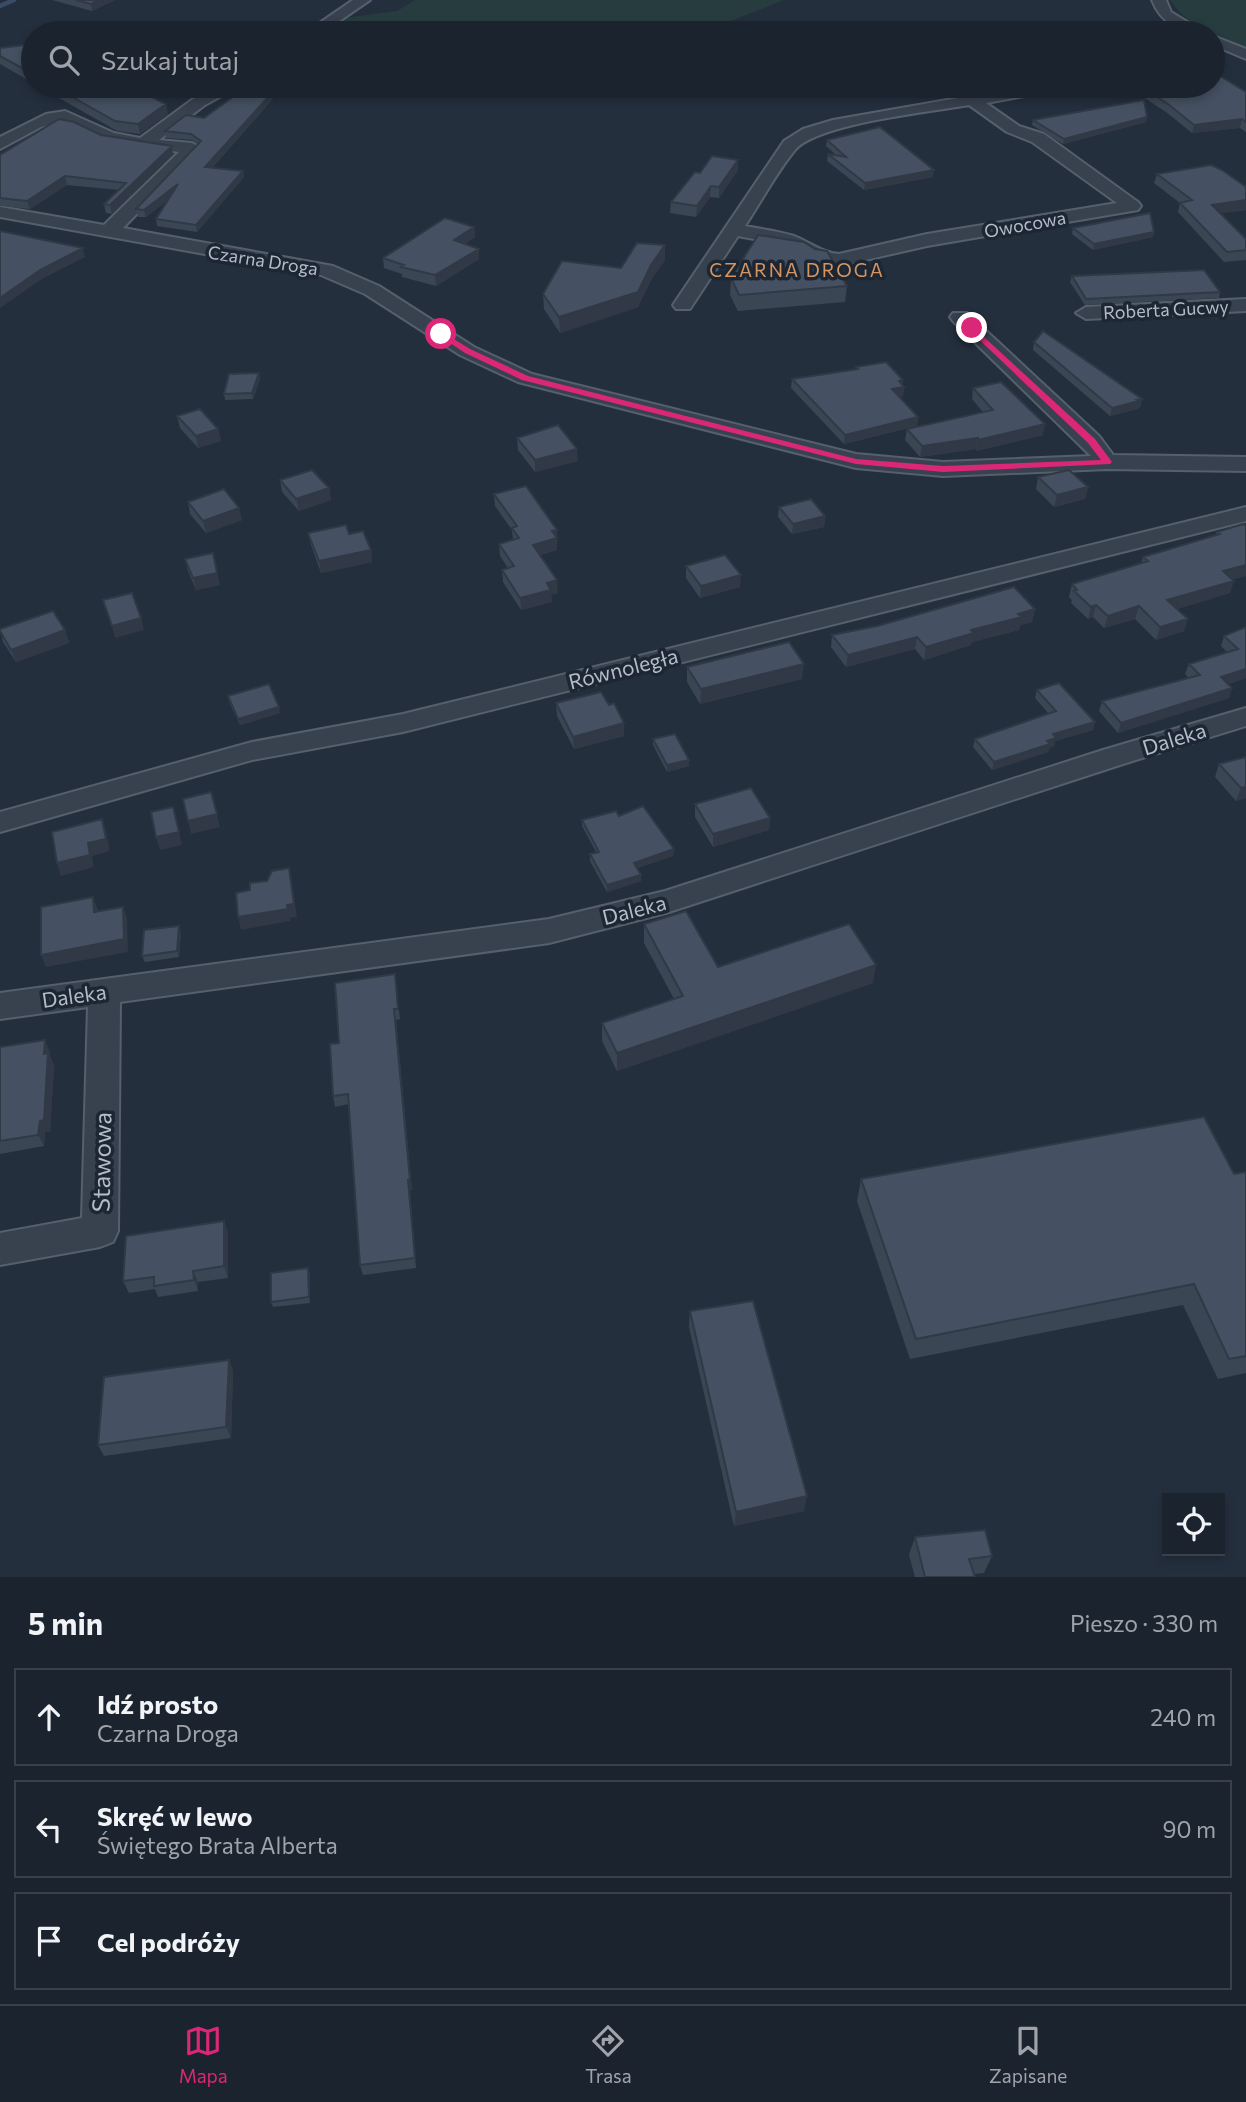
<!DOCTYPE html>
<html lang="pl">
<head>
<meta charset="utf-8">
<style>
  :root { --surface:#1b232e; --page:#282f3a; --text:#f1f3f6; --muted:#a0a4aa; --line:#39404a; --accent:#db2777 }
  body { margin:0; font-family:Commissioner,sans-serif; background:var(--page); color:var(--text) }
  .controls { position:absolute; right:21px; bottom:21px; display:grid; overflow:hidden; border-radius:0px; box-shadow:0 4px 10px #0003 }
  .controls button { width:63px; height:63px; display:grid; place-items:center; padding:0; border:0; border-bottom:2px solid var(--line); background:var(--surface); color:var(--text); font:35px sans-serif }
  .stop { position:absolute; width:21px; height:21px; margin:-16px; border:5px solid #db2777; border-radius:50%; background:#fff }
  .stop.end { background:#db2777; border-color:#fff; box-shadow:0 2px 7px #0008 }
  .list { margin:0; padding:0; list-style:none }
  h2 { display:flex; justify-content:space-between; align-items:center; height:91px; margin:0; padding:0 28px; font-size:30px }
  h2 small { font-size:23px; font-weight:400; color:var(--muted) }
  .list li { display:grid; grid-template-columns:46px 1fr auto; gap:21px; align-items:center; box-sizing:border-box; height:98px; margin:0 14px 14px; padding:0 14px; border:2px solid var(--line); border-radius:0px }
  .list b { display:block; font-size:26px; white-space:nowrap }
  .list p { margin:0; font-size:23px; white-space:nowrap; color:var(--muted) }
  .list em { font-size:23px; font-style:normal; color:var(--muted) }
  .icon { flex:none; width:38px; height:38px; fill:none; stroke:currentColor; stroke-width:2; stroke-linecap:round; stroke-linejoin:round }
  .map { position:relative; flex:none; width:1246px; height:1577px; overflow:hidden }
  .search { position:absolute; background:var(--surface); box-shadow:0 4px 10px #0003; left:21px; right:21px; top:21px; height:77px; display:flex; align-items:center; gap:18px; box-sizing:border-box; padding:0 24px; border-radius:38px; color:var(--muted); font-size:26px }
  .sheet { height:427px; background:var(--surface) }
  nav { display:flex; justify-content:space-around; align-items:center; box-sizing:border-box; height:98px; border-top:2px solid var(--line); background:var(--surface); font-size:19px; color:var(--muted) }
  nav a { display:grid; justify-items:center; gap:4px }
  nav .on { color:var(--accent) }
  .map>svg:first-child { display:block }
</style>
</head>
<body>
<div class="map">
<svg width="1246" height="1577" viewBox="0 0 1246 1577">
  <rect width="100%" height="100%" fill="#242f3e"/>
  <path fill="#263c3f" d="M415,0H784L711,29H692L688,33H325L344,18L397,11Z
    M1170,0H1246V49C1217,37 1188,27 1170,0Z"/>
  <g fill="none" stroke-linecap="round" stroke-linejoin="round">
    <path stroke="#394c67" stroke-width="4.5" d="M0,6L14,0"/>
    <defs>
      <path id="minor" d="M353,0H370L322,33H305Z
        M1152,0H1166L1171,12L1205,33C1181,34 1161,23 1152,0Z
        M1213,36L1246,49V59L1213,45Z
        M219,86H239L205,105L159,140L192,143L200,148L123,228L333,266L379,286L474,347L532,374L856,454L943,462L1091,456L953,321L950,317L953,313H967L1099,436L1113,455L1246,457V471L1107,469L943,476L856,468L518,382L460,355L365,294L321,275L0,217V207L104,225L179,152L103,141L63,121L41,127L0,149V137L46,114L65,111L114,133L140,138L193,99Z
        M1027,86H1060L1052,91L986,103L1019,126L1044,134L1138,202L1141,206L1138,210L927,246L839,266L814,263L797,251L779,244L738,236L690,309H676L673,305L784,141L803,129L833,120ZM969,105L1007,132L1032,142L1117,203L927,234L839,254C822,253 810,242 794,236C778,231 761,229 745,226C761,202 776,173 795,150C818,123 932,112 969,105Z
        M1246,299V311L1086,319L1076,313L1086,307Z
        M1246,507V521L403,732L252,760L0,832V812L252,742L403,714Z
        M1246,708V726L1123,764L666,913L549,943L120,1002L118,1231L113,1242L100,1247L0,1265V1233L82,1218L88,1007L0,1019V993L549,919L665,891L1103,750Z"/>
    </defs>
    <use href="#minor" stroke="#565f6c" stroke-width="4"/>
    <use href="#minor" fill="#38414e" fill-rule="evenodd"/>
  </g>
  <path fill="#3b4654" d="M52,0H115L92,11Z
    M33,44V83L0,64V48Z
    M38,86H129L168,114L140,134L117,131Z
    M237,86H284L212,168L243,171L244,177L197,232L157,226L156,219L168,200L146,217H138L136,209L198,144L192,140L166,138L165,131L204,118L241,91L237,90Z
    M1126,86H1213L1246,92V132L1240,128L1192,133L1166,112Z
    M1147,117L1146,122L1063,144L1032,125L1033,120Z
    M101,135L173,154L112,214L106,213L104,204L119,190L67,185L30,209L0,206V155Z
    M827,140L933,177L864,190L827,161L828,154L836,155L826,146Z
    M738,170L719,198L710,197L696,217L670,213L671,202L700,173Z
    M1157,174L1246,187V210L1221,213L1246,239V260L1224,262L1178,212L1180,203L1154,183Z
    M474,227L475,237L465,244L479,259L436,286L402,277V274L384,268L383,258Z
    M1073,228L1154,232L1153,237L1093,250L1072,234Z
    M665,245V260L651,280L638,307L560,333L544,309L543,294L621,268Z
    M1072,276L1220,292L1219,298L1085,305L1070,282Z
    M731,278L847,286L845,302L738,311L730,295Z
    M1034,342L1142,399L1140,407L1138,408L1137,409L1110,416L1033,350Z
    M856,367L903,380L902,385L904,387L903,396L899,397L918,417L917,426L844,444L791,388L792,379L856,369Z
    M259,373L260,379L253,399L225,400L224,394Z
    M973,388L1043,435L976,451V449L920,457L905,440L907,429L983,412L972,399Z
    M177,416L218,429L221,441L198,448L180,428Z
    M517,438L578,461L535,472L518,450Z
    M1038,477L1088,487L1085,499L1054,507L1036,489Z
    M280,480L329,488L331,500L299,511L282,492Z
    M494,494L557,530V550L540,555L558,593L551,594L552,602L521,610L503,582L502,570L508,568L500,556L499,544L513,540L512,530L495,506Z
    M188,502L242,520L206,533L190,514Z
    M779,507L825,516L824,527L792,534L778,517Z
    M1246,526V576L1233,579L1230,593L1177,609L1184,631L1156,640L1135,619L1104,628L1093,617L1088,619L1071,603L1072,600L1069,597L1072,584L1141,563L1143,557L1215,536L1217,532Z
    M308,533L349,534L371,550L372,562L321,573L311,545Z
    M185,559L220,585L196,590L188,571Z
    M686,566L740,587L700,598L686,578Z
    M1035,609L1032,622L1020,625L1019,630L972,642L971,645L924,660L915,649L846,667L831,647L832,635Z
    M1246,627V678L1228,684L1232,688L1229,698L1118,733L1099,711L1102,701L1189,678L1185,674L1189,664L1227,652L1221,646L1224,636Z
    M0,629L65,630L69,643L16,662L3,642Z
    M687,667L802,679L700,704L687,682Z
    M1037,690L1093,730L1055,741L1054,746L1049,748L1048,752L992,770L973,747L975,739L1049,714L1035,698Z
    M228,696L280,713L240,725L229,702Z
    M556,703L624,736L574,749L557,716Z
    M653,739L689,766L667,772L653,745Z
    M1246,757V798L1236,801L1215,777L1219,764Z
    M695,804L770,818L769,830L713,847L695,817Z
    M619,816L674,849L673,856L637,868L641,881L607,892L590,861V854L596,852L582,826V820Z
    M644,924L718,967L873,983L617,1071L602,1041V1023L674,999L644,943Z
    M179,926L181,932L179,957L145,962L142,956Z
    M396,985L400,1019L396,1020L412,1190L410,1191L416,1268L363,1275L360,1265L349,1104L335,1107L333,1096L339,1043Z
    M0,1047L50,1052V1056L54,1065L50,1132H45L44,1146L0,1154Z
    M1246,1172V1373L1218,1379L1183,1305L910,1359L857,1201L861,1179L1234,1174Z
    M224,1221L228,1233V1278L198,1282V1291L158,1297L155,1289L129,1293L123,1281Z
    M308,1268L310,1274V1303L273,1307L271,1302Z
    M690,1311L804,1511L734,1526L689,1327Z
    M229,1360L233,1371L231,1438L104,1456L98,1445Z
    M915,1537L992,1556L984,1573L974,1574L975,1577H915L909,1555Z"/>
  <path fill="#303945" d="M98,0H115L92,11L91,4Z
    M278,86H284L206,174L205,167Z
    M166,104L168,114L140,134L138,124Z
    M1147,117L1146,122L1063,144L1064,139Z
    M1242,119L1240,128L1192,133L1194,125Z
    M172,146L173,154L112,214L110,205Z
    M738,160V170L719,198V187Z
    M934,170L933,177L864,190L865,183Z
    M243,171L244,177L197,232L196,225Z
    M65,176L67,185L30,209L27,201Z
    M178,184L179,191L146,217L144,210Z
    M711,186L710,197L696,217L697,206Z
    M1246,200V210L1210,215L1212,205Z
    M474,227L475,237L455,251L454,240Z
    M1154,232L1153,237L1093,250L1094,244Z
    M665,245V260L651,280L638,307L560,333L559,317Z
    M83,248L85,257L42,279L0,308V298L40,270Z
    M479,249V259L436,286L435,275Z
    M259,373L260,379L253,399L252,393Z
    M903,380L902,388L904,387L903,396L891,398L892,389L899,381Z
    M1142,399L1140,407L1138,408L1137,409L1110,416L1112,408Z
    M918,417L917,426L844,444L845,435Z
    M1045,424L1043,435L976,451L978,440Z
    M218,429L221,441L198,448L196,436Z
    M978,438L976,449L920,457L922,446Z
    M577,449L578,461L535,472V460Z
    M1088,487L1085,499L1054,507L1057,495Z
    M329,488L331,500L299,511L296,499Z
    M239,508L242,520L206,533L203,521Z
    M825,516L824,527L792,534L793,524Z
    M557,530V550L534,557L533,545L552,531Z
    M371,550L372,562L321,573L319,561Z
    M213,553L220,585L196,590L193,578Z
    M1246,565V576L1219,583L1223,571Z
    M741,575L740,587L700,598L701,586Z
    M557,580L558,593L551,594L552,602L521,610L520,598L547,583Z
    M1234,581L1230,593L1164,613L1167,600Z
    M1096,605L1093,617L1088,619L1091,607Z
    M1139,606L1135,619L1104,628L1108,616Z
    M1035,609L1032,622L1020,625L1019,630L972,642L971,645L924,660L926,647L971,630Z
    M141,618L144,630L115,638L112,626Z
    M1188,619L1184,631L1156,640L1160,627Z
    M65,630L69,643L16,662L11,650Z
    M917,637L915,649L846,667L848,655Z
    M804,664L802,679L700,704L701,689Z
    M1246,669V678L1217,687L1221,677Z
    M1232,688L1229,698L1118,733L1121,723Z
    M279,707L280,713L240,725L238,719Z
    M1095,722L1093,730L1055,741L1054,746L1049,748L1048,752L992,770L994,762L1047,741L1053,734Z
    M624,723V736L574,749L573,737Z
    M689,760V766L667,772V765Z
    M1246,787V798L1236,801L1241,788Z
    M173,807L182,845L160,850L156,837Z
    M217,814L220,827L191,834L188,821Z
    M770,818L769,830L713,847V834Z
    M102,819L106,832L110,851L92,856L94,867L61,876L57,863Z
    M674,849L673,856L634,869V863Z
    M289,868L297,917L290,918V921L241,930L238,917Z
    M641,875V881L607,892V885Z
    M93,897L98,910V924L94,912Z
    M123,907L127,919L128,952L46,967L41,955Z
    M179,926L181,932L179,957L177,951Z
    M876,965L873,983L617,1071V1053Z
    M394,1009L412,1190L410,1191L416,1268L415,1258Z
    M45,1040L50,1052V1056L54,1065L50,1132H45L44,1146L38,1135Z
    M224,1221L228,1233V1278L224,1266Z
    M308,1268L310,1274V1303L309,1297Z
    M193,1271L198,1282V1291L194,1280Z
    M229,1360L233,1371L231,1438L226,1427Z
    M807,1496L804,1511L734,1526L736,1512Z"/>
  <path fill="#455162" stroke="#303945" stroke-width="2" d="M76,0H98L91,4Z
    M33,44V74L0,56V48Z
    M1220,76L1246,92V122L1242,119L1194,125L1168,104L1140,86H1213V78Z
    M53,86H129L166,104L138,124L115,121Z
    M248,86H278L205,167L243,171L196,225L156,219L178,184L144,210L136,209L201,141L191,134L165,131L186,115L204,118Z
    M1144,100L1147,117L1064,139L1033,120Z
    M59,119L74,122L101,135L172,146L110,205L104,204L126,183L65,176L27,201L0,198V155Z
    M880,127L934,170L865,183L828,154L846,157L827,140Z
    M712,156L738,160L719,187L711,186L697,206L671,202L695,172L700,173Z
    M1211,165L1222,170L1246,187V200L1212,205L1246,239V250L1227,252L1180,203L1192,200L1157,174Z
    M1150,213L1154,232L1094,244L1073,228Z
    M445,218L474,227L454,240L479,249L435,275L401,267L404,265L383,258Z
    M0,231L83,248L40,270L0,298Z
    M758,235L804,242L815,249L827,251L847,286L739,295L731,278Z
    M637,243L665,245L651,265L638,292L559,317L543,294L562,261L621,268Z
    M1204,270L1220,292L1086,299L1072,276Z
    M1043,331L1142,399L1137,400L1139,401L1112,408L1034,342Z
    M886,362L903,380L899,381L904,387L892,389L918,417L845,435L792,379L858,369L856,367Z
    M259,373L252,393L224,394L229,374Z
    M1001,382L1045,424L978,440V438L922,446L907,429L993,410L973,388Z
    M200,409L218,429L196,436L177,416Z
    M558,425L577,449L535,460L517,438Z
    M312,470L329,488L296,499L280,480Z
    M1069,470L1088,487L1057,495L1038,477Z
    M526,486L557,530L552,531L557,538L533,545L557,580L547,583L551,590L520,598L502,570L514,566L499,544L519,538L512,528L517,526L494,494Z
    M224,489L239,508L203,521L188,502Z
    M811,499L825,516L793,524L779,507Z
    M1243,524L1246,526V565L1223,571L1234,581L1167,600L1188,619L1160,627L1139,606L1108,616L1096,605L1091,607L1074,591L1077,590L1072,584L1148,561L1143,557L1220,534L1217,532Z
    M346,525L349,534L363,531L371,550L319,561L308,533Z
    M213,553L217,573L193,578L185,559Z
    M725,555L741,575L701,586L686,566Z
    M1014,587L1035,609L1018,614L1022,617L971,630L974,633L926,647L917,637L848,655L832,635L877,626Z
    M132,593L141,618L112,626L103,600Z
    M53,611L65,630L11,650L0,631V629Z
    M1246,627V669L1221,677L1232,688L1121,723L1102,701L1200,675L1189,664L1238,649L1224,636Z
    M789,642L804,664L701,689L687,667Z
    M1059,683L1095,722L1053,734L1056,738L1047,741L1050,744L994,762L975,739L1056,711L1037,690Z
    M269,684L279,707L238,719L228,696Z
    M601,692L609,705L614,703L624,723L573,737L556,703Z
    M675,734L689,760L667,765L653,739Z
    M1246,757V787L1241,788L1219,764Z
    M751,788L770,818L713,834L695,804Z
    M211,792L217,814L188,821L183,799Z
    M643,806L674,849L634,863L641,875L607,885L590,854L599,852L582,820L616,811L619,816Z
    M173,807L179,832L156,837L151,812Z
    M102,819L106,839L88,843L90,855L57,863L52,832Z
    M289,868L294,904L287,905L288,909L238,917L236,893L250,890V883L267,881L272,871Z
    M93,897L94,912L123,907L124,939L41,955V907Z
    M686,911L718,967L849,924L876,965L617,1053L602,1023L683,996L644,924Z
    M179,926L177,951L142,956L144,930Z
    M395,974L398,1009H394L410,1180H408L415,1258L360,1265L348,1094L333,1096L330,1044L339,1043L335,983Z
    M45,1040L44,1054L48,1053L44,1120L40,1121L38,1135L0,1141V1047Z
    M1204,1117L1234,1174L1246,1172V1356L1229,1359L1194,1284L916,1339L861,1179Z
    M224,1221V1266L193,1271L194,1280L154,1286V1277L123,1281L126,1236Z
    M308,1268L309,1297L271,1302V1273Z
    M753,1301L807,1496L736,1512L690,1311Z
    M229,1360L226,1427L98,1445L104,1377Z
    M985,1530L992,1556L969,1559L975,1577H925L915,1537Z"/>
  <path fill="#db2777" d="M972,326L1095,439L1112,462L1110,464L943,472L856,464L522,380L465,353L437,334L444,333L470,349L528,376L856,459L943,466L1101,460L1088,443L969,330Z"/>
  <g text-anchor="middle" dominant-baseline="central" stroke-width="7" stroke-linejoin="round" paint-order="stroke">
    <g font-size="18" fill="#b4bcc9" stroke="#1d2633">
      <text transform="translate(1025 224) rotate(-10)">Owocowa</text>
      <text transform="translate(263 260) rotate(9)">Czarna Droga</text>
      <text transform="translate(1166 309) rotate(-3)">Roberta Gucwy</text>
    </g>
    <g font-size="19" letter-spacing="2" fill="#d59563" stroke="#1d2633">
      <text x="797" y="269">CZARNA DROGA</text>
    </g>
    <g font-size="21" fill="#b4bcc9" stroke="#1d2633">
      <text transform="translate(623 668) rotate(-14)">Równoległa</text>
      <text transform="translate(1174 738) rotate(-17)">Daleka</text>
      <text transform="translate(634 909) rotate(-14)">Daleka</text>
      <text transform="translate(74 995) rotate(-8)">Daleka</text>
    </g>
    <g font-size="24" fill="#b4bcc9" stroke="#1d2633">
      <text transform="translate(101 1162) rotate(-89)">Stawowa</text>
    </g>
  </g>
</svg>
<div class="controls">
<button><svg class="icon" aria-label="locate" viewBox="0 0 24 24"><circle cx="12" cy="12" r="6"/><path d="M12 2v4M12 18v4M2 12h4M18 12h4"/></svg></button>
</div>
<div class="stop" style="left:441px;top:334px"></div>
<div class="stop end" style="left:972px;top:328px"></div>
<div class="search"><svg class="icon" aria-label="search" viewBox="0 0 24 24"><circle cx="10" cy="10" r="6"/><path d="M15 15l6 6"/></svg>Szukaj tutaj</div>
</div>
<section class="sheet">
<h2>5 min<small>Pieszo · 330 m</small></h2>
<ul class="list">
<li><svg class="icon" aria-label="ahead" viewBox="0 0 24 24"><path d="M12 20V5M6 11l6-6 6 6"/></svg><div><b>Idź prosto</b><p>Czarna Droga</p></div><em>240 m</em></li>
<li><svg class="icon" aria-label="left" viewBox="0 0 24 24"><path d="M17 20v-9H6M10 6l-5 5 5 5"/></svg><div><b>Skręć w lewo</b><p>Świętego Brata Alberta</p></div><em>90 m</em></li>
<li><svg class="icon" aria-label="arrive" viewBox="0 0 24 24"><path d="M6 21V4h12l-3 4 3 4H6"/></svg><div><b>Cel podróży</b></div></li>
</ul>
</section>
<nav>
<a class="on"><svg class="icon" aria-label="map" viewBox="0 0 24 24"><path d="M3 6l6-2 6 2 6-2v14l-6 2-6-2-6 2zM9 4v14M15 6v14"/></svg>Mapa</a>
<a><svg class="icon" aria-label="directions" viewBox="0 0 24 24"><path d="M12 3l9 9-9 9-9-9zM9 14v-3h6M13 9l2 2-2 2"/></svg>Trasa</a>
<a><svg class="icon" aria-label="saved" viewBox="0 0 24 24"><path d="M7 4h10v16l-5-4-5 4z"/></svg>Zapisane</a>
</nav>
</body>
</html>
